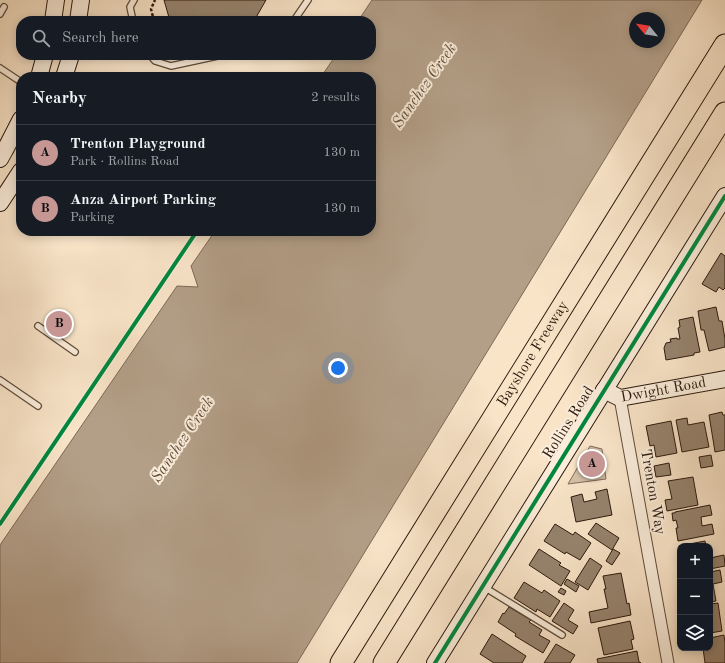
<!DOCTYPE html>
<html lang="en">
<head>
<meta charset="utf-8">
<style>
  :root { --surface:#171b24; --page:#20242c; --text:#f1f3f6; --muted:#9ea1a6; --line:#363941; --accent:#c59692 }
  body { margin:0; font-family:"Old Standard TT",serif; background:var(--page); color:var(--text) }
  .controls { position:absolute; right:12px; bottom:12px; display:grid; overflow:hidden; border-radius:8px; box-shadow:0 2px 10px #0003 }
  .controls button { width:36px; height:36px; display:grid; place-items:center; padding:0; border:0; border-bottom:1px solid var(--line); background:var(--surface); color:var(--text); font:20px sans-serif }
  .compass { position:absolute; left:629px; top:12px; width:36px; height:36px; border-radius:50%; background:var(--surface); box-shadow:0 2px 10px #0003; rotate:300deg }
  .you { position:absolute; left:338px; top:368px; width:14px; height:14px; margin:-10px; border:3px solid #fff; border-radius:50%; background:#1a73e8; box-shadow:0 0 0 6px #1a73e833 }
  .badge { display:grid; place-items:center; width:26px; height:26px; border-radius:50%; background:var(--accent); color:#111; font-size:13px; font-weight:700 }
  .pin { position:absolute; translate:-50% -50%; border:2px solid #fff; box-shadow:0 1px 4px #0006 }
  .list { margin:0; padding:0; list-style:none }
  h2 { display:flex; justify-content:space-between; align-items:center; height:52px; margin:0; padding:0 16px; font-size:17px }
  h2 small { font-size:13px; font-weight:400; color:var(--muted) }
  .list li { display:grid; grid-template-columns:26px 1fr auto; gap:12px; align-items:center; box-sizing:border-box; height:56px; padding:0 16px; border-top:1px solid var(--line) }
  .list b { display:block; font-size:15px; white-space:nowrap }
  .list p { margin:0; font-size:13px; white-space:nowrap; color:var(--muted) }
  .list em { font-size:13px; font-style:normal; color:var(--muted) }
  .icon { flex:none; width:22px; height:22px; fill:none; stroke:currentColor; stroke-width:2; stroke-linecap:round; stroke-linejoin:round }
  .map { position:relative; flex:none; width:725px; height:663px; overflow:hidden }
  .search { position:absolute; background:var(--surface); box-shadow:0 2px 10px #0003; left:16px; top:16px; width:360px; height:44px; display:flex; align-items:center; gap:10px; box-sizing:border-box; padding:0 14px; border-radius:16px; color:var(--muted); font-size:15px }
  .panel { position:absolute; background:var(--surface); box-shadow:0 2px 10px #0003; left:16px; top:72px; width:360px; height:164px; border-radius:16px }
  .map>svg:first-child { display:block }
</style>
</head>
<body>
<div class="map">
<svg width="725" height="663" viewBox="0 0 725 663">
  <rect width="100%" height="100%" fill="#f9e4c8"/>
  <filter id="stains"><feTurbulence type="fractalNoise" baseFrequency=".005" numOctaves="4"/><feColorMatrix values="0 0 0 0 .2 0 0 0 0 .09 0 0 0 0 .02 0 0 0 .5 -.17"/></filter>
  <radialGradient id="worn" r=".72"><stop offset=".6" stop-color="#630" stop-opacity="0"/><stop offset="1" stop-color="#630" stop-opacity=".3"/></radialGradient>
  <path fill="#d6c1a8" stroke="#806d5a" d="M590,446L602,449L606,479L568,484Z"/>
  <path fill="#b39f88" stroke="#7d6956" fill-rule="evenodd" d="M372,0H702L297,663H0V545L177,286L198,287L191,266L215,231H371V77H321L336,55H371V21H358ZM635,18H659V42H635Z"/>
  <path fill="#96836e" stroke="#2b190c" d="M164,0H266L254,21H170Z
    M721,253L725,256V288L723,290L719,287L716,292L702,284Z
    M716,307L719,321H722L725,339V347L709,351L704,330H701L698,311Z
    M693,317L700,352L694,353V355L666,360L664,348L666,343L671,342L670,339L677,338V339H680L678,328L680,327L679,320Z
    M722,412L723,415H725V450L715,452L709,415Z
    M687,418L688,425L704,422L709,447L682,452L676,420Z
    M671,421L677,453L656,457L654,445L650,446L646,426Z
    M711,455L713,466L701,468L699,457Z
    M669,463L671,475L656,477L654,466Z
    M693,477L698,505L667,511L665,500L672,499L668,481Z
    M607,489L612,515L576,522L571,497L582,494L584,502L597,499L595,492Z
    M710,505L712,515L701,517L702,526L712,524L714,534L678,541L676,528H678L676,520L673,521L672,513H675V512Z
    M596,523L619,538L612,550L588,534Z
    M555,524L573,535L575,532L591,543L580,560L566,552L565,554L544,541Z
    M705,541L706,546H680V551L679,546Z
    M539,549L561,563L559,565L570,571L561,586L529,565Z
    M613,549L620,553L612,565L606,561Z
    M724,555L725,566L710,569V558Z
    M590,558L602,566L588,590L575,582Z
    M720,570L722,582L713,584L716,601L710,602V572Z
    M621,573L627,604L629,603L631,615L591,623L589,612L608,608L604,589H606L603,576Z
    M567,579L579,586L576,592L564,584Z
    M524,582L542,593L544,590L560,601L550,617L537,609L536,612L514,598Z
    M561,588L566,591L564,595L558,592Z
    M564,603L574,610L568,620L578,626L573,634L552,621Z
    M718,603L722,631L710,633V604Z
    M509,607L531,620L529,622L542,630L539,635L550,641L543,653L515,636L516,634L498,622L503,613L504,614Z
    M630,621L634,639L631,640L633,649L604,655L598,628Z
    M492,634L526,656L522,663H494L480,654Z
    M724,635L725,643V663H705L703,648H710V638Z
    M556,644L575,655L570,663H544Z
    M637,651L639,662H640L641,663H598L597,659Z"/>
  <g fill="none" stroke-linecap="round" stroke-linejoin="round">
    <defs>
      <path id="lane" d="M0,14L4,7
        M133,21L130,7L134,0
        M292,21L295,19L308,0
        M150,55L155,61L171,66L222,55
        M0,68L21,82
        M38,326L75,352
        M0,380L38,406
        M484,587L562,635"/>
      <path id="street" d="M620,398L668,663"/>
      <g id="secondary">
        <path d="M53,21L56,0"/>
        <path d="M78,21L81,0"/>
        <path d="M39,77L45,55"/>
        <path d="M64,77L71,55"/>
        <path d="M0,159L5,150L21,119"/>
        <path d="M0,203L21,171"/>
        <path id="s1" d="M604,390L620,398L725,379"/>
        <path d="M435,663L725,196"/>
      </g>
      <g id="highway">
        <path id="s2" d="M341,663L725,45"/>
        <path d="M384,663L725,113"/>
      </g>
    </defs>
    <use href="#lane" stroke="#5e4c3b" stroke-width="8"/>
    <use href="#street" stroke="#5e4c3b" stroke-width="13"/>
    <use href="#secondary" stroke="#2b190c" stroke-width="18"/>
    <use href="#highway" stroke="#2b190c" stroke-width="23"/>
    <path stroke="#2b190c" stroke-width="2.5" stroke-dasharray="3 2" stroke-linecap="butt" d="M154,21L151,9L155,0"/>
    <use href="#lane" stroke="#fbeddb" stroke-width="5.5"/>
    <use href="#street" stroke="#fbeddb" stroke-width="11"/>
    <use href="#secondary" stroke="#fbeddb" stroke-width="16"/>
    <use href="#highway" stroke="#f9e4c8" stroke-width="21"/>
    <defs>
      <path id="cycleway" d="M0,524L197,231
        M435,663L725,196"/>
    </defs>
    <use href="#cycleway" stroke="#fbeddb" stroke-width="6"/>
    <use href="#cycleway" stroke="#00873e" stroke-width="4"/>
  </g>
  <g text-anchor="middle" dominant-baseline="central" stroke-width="4" stroke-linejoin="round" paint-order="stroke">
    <g font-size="15" fill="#2b190c" stroke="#fbeddb">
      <text stroke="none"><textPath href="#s2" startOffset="364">Bayshore Freeway</textPath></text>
      <text stroke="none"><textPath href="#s1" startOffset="62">Dwight Road</textPath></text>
      <text transform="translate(569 423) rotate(-58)">Rollins Road</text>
      <text transform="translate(652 492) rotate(80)">Trenton Way</text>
    </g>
    <g font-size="16" font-style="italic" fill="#614f3e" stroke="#fbeddb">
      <text transform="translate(425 86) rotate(-55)">Sanchez Creek</text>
      <text transform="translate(183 440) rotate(-56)">Sanchez Creek</text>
    </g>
  </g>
  <rect width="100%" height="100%" filter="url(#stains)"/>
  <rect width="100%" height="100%" fill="url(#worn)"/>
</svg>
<div class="controls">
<button>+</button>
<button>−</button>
<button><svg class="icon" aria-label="layers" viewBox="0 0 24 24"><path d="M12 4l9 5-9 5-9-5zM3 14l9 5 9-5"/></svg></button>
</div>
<svg class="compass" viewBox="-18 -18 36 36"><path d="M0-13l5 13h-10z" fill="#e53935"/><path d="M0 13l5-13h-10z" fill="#9ea1a6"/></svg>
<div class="you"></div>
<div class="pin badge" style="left:592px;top:464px">A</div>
<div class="pin badge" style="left:59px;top:324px">B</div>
<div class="search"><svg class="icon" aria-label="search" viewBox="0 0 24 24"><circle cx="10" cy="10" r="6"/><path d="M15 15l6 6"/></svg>Search here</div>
<section class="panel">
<h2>Nearby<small>2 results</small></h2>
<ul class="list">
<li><span class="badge">A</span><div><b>Trenton Playground</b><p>Park · Rollins Road</p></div><em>130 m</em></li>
<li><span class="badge">B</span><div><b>Anza Airport Parking</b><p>Parking</p></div><em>130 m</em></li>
</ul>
</section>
</div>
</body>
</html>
